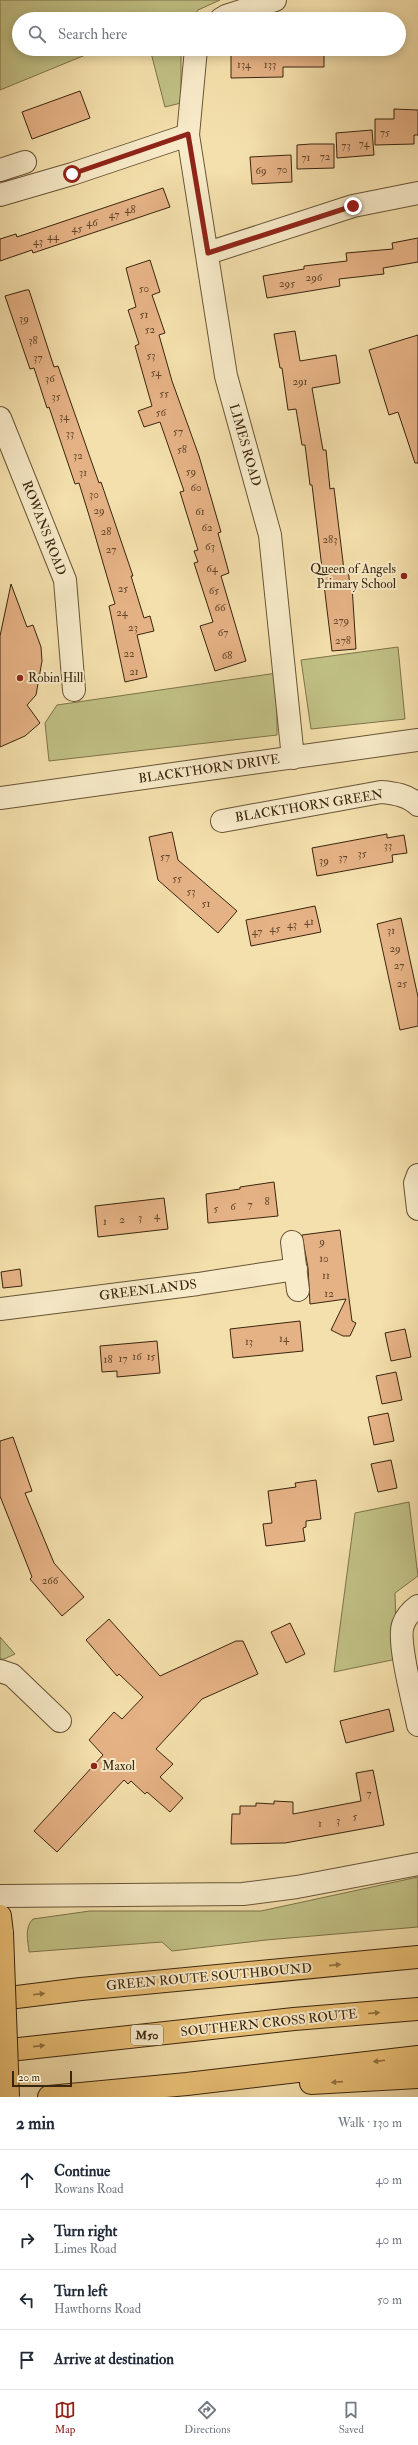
<!DOCTYPE html>
<html lang="en">
<head>
<meta charset="utf-8">
<style>
  :root { --surface:#fff; --page:#f2f2f3; --text:#1f2937; --muted:#747a83; --line:#e0e1e3; --accent:#8f2418 }
  body { margin:0; font-family:"IM FELL Double Pica",serif; background:var(--page); color:var(--text) }
  .scale { position:absolute; left:12px; bottom:10px; width:60px; box-sizing:border-box; padding-left:4px; border:2px solid #3a250f; border-top:0; font-size:11px; line-height:14px; white-space:nowrap; color:#3a250f; -webkit-text-stroke:3px #f8ebc9; paint-order:stroke }
  .stop { position:absolute; width:12px; height:12px; margin:-9px; border:3px solid #8f2418; border-radius:50%; background:#fff }
  .stop.end { background:#8f2418; border-color:#fff; box-shadow:0 1px 4px #0008 }
  .list { margin:0; padding:0; list-style:none }
  h2 { display:flex; justify-content:space-between; align-items:center; height:52px; margin:0; padding:0 16px; font-size:17px }
  h2 small { font-size:13px; font-weight:400; color:var(--muted) }
  .list li { display:grid; grid-template-columns:26px 1fr auto; gap:12px; align-items:center; box-sizing:border-box; height:60px; padding:0 16px; border-top:1px solid var(--line) }
  .list b { display:block; font-size:15px; white-space:nowrap }
  .list p { margin:0; font-size:13px; white-space:nowrap; color:var(--muted) }
  .list em { font-size:13px; font-style:normal; color:var(--muted) }
  .icon { flex:none; width:22px; height:22px; fill:none; stroke:currentColor; stroke-width:2; stroke-linecap:round; stroke-linejoin:round }
  .map { position:relative; flex:none; width:418px; height:2097px; overflow:hidden }
  .search { position:absolute; background:var(--surface); box-shadow:0 2px 10px #0003; left:12px; right:12px; top:12px; height:44px; display:flex; align-items:center; gap:10px; box-sizing:border-box; padding:0 14px; border-radius:22px; color:var(--muted); font-size:15px }
  .sheet { height:292px; background:var(--surface) }
  nav { display:flex; justify-content:space-around; align-items:center; box-sizing:border-box; height:56px; border-top:1px solid var(--line); background:var(--surface); font-size:11px; color:var(--muted) }
  nav a { display:grid; justify-items:center; gap:2px }
  nav .on { color:var(--accent) }
  .map>svg:first-child { display:block }
</style>
</head>
<body>
<div class="map">
<svg width="418" height="2097" viewBox="0 0 418 2097">
  <rect width="100%" height="100%" fill="#f4e0ac"/>
  <filter id="stains"><feTurbulence type="fractalNoise" baseFrequency=".005" numOctaves="4"/><feColorMatrix values="0 0 0 0 .2 0 0 0 0 .09 0 0 0 0 .02 0 0 0 .5 -.17"/></filter>
  <radialGradient id="worn" r=".72"><stop offset=".6" stop-color="#630" stop-opacity="0"/><stop offset="1" stop-color="#630" stop-opacity=".3"/></radialGradient>
  <path fill="#c1c185" stroke="#7e734a" d="M0,0H220L198,10L192,19H19V49H100L0,90Z
    M150,49H181V103L165,107Z
    M398,647L405,719L311,729L301,660Z
    M277,673V735L49,761L45,723L57,705Z
    M409,1502L418,1576L395,1593L397,1659L334,1672L355,1513Z
    M0,1637L15,1654L4,1659H0Z
    M418,1877V1927L266,1940L172,1951L162,1942L29,1952C28,1940 24,1928 33,1919L90,1911H261Z"/>
  <path fill="#e5b285" stroke="#3a250f" d="M287,49H324V67H283V77L231,78V52L287,51Z
    M80,91L90,118L32,139L22,112Z
    M394,109L418,110V135H414V144L375,145V119H394Z
    M372,130L374,155L337,158L336,133Z
    M311,144H334V168L297,169V145Z
    M291,155L292,182L252,184L250,157Z
    M163,188L170,207L33,253L32,250L0,261V239L16,234L17,237Z
    M418,238V262L383,268L384,274L339,279L340,286L267,298L263,276L304,269V266L347,261L346,253L393,249L392,243Z
    M150,260L160,292L152,295L165,333L159,335L172,381L199,456L221,532L218,533L229,573L221,576L246,661L215,671L200,626L213,622L194,563L198,562L194,551L198,550L180,492L184,491L160,422L144,427L138,411L152,406L135,346L139,344L128,310L136,307L126,268Z
    M26,290H29L54,367L58,366L99,483L101,482L133,576H131L144,618L150,616L154,631L137,635L147,677L125,682L109,606L115,604L92,525L79,483L75,484L49,407L47,408L34,368L30,369L5,296Z
    M295,331L300,361L336,355L340,383L312,388L323,450H326L330,489L334,488L344,570L348,569L350,586H352L356,649L332,651L312,485H310L305,445H302L296,409L288,410L282,368H280L274,334Z
    M418,335V463H415L398,412L389,415L369,350Z
    M11,584L27,627L33,625L41,647L42,661L36,695L27,705L40,723L25,736L0,747V636Z
    M172,832L178,860L237,911L218,933L158,880L149,837Z
    M387,834V838L404,835L407,853L392,855L393,862L317,876L312,848Z
    M315,906L321,932L251,946L246,920Z
    M401,918L418,997V1026L400,1030L377,924Z
    M274,1182L278,1216L208,1223L206,1194L240,1189V1187Z
    M164,1198L168,1229L98,1237L95,1206Z
    M340,1230L352,1321L356,1323L350,1336H343L331,1330L346,1299L310,1304L308,1268L302,1235Z
    M20,1269L22,1286L3,1288L1,1272Z
    M300,1321L303,1351L233,1358L230,1329Z
    M405,1329L411,1357L391,1361L385,1333Z
    M157,1341L160,1373L117,1377V1371L102,1372L100,1346Z
    M396,1372L402,1400L382,1404L376,1376Z
    M388,1413L394,1441L374,1445L368,1417Z
    M13,1437L32,1491L25,1493L54,1563L84,1597L62,1616L30,1579L32,1577L0,1496V1441Z
    M391,1460L397,1488L378,1492L371,1464Z
    M316,1480L321,1519L306,1521V1527L303,1528L305,1541L266,1546L263,1524L272,1523L268,1491L296,1487L295,1483Z
    M109,1619L160,1676L236,1641H243L258,1674L202,1699L156,1749L173,1764L160,1777L183,1798L170,1812L147,1792L145,1794L131,1781L128,1784L124,1780L57,1852L34,1831L103,1755L89,1740L114,1712L122,1719L143,1697L119,1674L117,1676L86,1640Z
    M290,1623L305,1654L286,1663L271,1632Z
    M389,1709L394,1731L346,1743L340,1721Z
    M373,1770L384,1825L285,1843L231,1844L232,1814H240V1806H256V1803L274,1804V1801L293,1802V1814L361,1801L356,1773Z"/>
  <g fill="none" stroke-linecap="round" stroke-linejoin="round">
    <defs>
      <path id="minor" d="M221,19L226,16L275,0
        M196,49L188,135L226,376L270,535L293,758
        M0,170L25,162
        M0,195L72,174L188,135
        M208,253L353,206L418,193
        M0,418L65,580L74,690
        M0,798L418,740
        M222,821L381,792C394,793 408,795 418,805
        M418,1175L415,1183L418,1209
        M292,1242L298,1290
        M0,1309L198,1284L296,1269
        M418,1606C411,1611 406,1616 403,1625C397,1641 414,1705 418,1725
        M0,1671L12,1675L60,1721
        M0,1896L243,1894L297,1887L418,1864"/>
      <path id="major" d="M0,1916L2,1933
        M0,1999L81,1989L418,1957"/>
      <path id="highway" d="M0,2051L294,2019L418,2009
        M311,2083L418,2077
        M49,2097L187,2084L418,2057"/>
    </defs>
    <use href="#minor" stroke="#685436" stroke-width="24"/>
    <use href="#major" stroke="#3a250f" stroke-width="24"/>
    <use href="#highway" stroke="#3a250f" stroke-width="24"/>
    <use href="#minor" stroke="#f8ebc9" stroke-width="22"/>
    <use href="#major" stroke="#eac076" stroke-width="22"/>
    <use href="#highway" stroke="#eac076" stroke-width="22"/>
    <defs>
      <path id="major-bridge" d="M2,1933L8,2097"/>
    </defs>
    <use href="#major-bridge" stroke="#3a250f" stroke-width="24" stroke-linecap="butt"/>
    <use href="#major-bridge" stroke="#eac076" stroke-width="22"/>
  </g>
  <defs><path id="oneway-solid" d="M-6-.8H1V-3.2L6.5 0L1 3.2V.8H-6Z"/></defs>
  <g fill="#927242">
    <use href="#oneway-solid" transform="translate(335 1965) rotate(-6)"/>
    <use href="#oneway-solid" transform="translate(39 1994) rotate(-7)"/>
    <use href="#oneway-solid" transform="translate(374 2013) rotate(-5)"/>
    <use href="#oneway-solid" transform="translate(39 2046) rotate(-6)"/>
    <use href="#oneway-solid" transform="translate(379 2061) rotate(173)"/>
    <use href="#oneway-solid" transform="translate(337 2082) rotate(176)"/>
  </g>
  <g fill="none" stroke-linecap="round" stroke-linejoin="round">
    <path stroke="#8f2418" stroke-width="5" d="M72,174L188,134L208,253L353,206"/>
  </g>
  <g fill="#8f2418" stroke="#f8ebc9" stroke-width="1.5">
    <circle cx="404" cy="576" r="4"/>
    <circle cx="20" cy="678" r="4"/>
    <circle cx="94" cy="1766" r="4"/>
  </g>
  <g text-anchor="middle" dominant-baseline="central" stroke-width="4" stroke-linejoin="round" paint-order="stroke">
    <g font-size="11" fill="#65482c">
      <text x="244" y="64">134</text>
      <text x="270" y="64">133</text>
      <text x="385" y="132">75</text>
      <text x="364" y="143">74</text>
      <text x="346" y="145">73</text>
      <text x="325" y="156">72</text>
      <text x="306" y="157">71</text>
      <text x="282" y="169">70</text>
      <text x="261" y="170">69</text>
      <text x="130" y="209">48</text>
      <text x="114" y="214">47</text>
      <text x="92" y="222">46</text>
      <text x="77" y="228">45</text>
      <text x="53" y="236">44</text>
      <text x="38" y="241">43</text>
      <text x="314" y="277">296</text>
      <text x="287" y="283">295</text>
      <text x="144" y="288">50</text>
      <text x="144" y="314">51</text>
      <text x="24" y="318">39</text>
      <text x="150" y="329">52</text>
      <text x="33" y="340">38</text>
      <text x="151" y="355">53</text>
      <text x="38" y="357">37</text>
      <text x="156" y="372">54</text>
      <text x="50" y="378">36</text>
      <text x="300" y="381">291</text>
      <text x="164" y="393">55</text>
      <text x="56" y="396">35</text>
      <text x="161" y="412">56</text>
      <text x="64" y="416">34</text>
      <text x="178" y="431">57</text>
      <text x="70" y="433">33</text>
      <text x="182" y="449">58</text>
      <text x="78" y="455">32</text>
      <text x="191" y="471">59</text>
      <text x="83" y="472">31</text>
      <text x="196" y="487">60</text>
      <text x="94" y="494">30</text>
      <text x="99" y="510">29</text>
      <text x="200" y="511">61</text>
      <text x="207" y="527">62</text>
      <text x="106" y="531">28</text>
      <text x="330" y="539">283</text>
      <text x="210" y="546">63</text>
      <text x="111" y="549">27</text>
      <text x="212" y="568">64</text>
      <text x="123" y="588">25</text>
      <text x="214" y="590">65</text>
      <text x="220" y="607">66</text>
      <text x="122" y="612">24</text>
      <text x="341" y="620">279</text>
      <text x="133" y="627">23</text>
      <text x="223" y="632">67</text>
      <text x="343" y="640">278</text>
      <text x="129" y="653">22</text>
      <text x="227" y="655">68</text>
      <text x="134" y="671">21</text>
      <text x="388" y="845">33</text>
      <text x="362" y="853">35</text>
      <text x="165" y="856">57</text>
      <text x="343" y="857">37</text>
      <text x="324" y="860">39</text>
      <text x="177" y="878">55</text>
      <text x="191" y="891">53</text>
      <text x="206" y="903">51</text>
      <text x="309" y="921">41</text>
      <text x="292" y="924">43</text>
      <text x="275" y="928">45</text>
      <text x="391" y="930">31</text>
      <text x="257" y="931">47</text>
      <text x="395" y="948">29</text>
      <text x="399" y="965">27</text>
      <text x="402" y="983">25</text>
      <text x="267" y="1201">8</text>
      <text x="250" y="1204">7</text>
      <text x="233" y="1206">6</text>
      <text x="216" y="1208">5</text>
      <text x="157" y="1215">4</text>
      <text x="140" y="1217">3</text>
      <text x="122" y="1219">2</text>
      <text x="105" y="1221">1</text>
      <text x="322" y="1241">9</text>
      <text x="324" y="1258">10</text>
      <text x="326" y="1275">11</text>
      <text x="329" y="1293">12</text>
      <text x="284" y="1338">14</text>
      <text x="249" y="1341">13</text>
      <text x="137" y="1356">16</text>
      <text x="151" y="1356">15</text>
      <text x="123" y="1358">17</text>
      <text x="108" y="1359">18</text>
      <text x="50" y="1580">266</text>
      <text x="369" y="1793">7</text>
      <text x="355" y="1816">5</text>
      <text x="338" y="1820">3</text>
      <text x="320" y="1823">1</text>
    </g>
    <rect fill="#f8ebc9" stroke="#736047" stroke-width="1" x="131" y="2025" width="32" height="20" rx="3"/>
    <g font-size="12" font-weight="bold" fill="#3a250f">
      <text x="147" y="2035">M50</text>
    </g>
    <g font-size="13" fill="#3a250f" stroke="#f8ebc9">
      <text transform="translate(245 445) rotate(74)">LIMES ROAD</text>
      <text transform="translate(44 528) rotate(69)">ROWANS ROAD</text>
      <text transform="translate(209 769) rotate(-8)">BLACKTHORN DRIVE</text>
      <text transform="translate(309 806) rotate(-9)">BLACKTHORN GREEN</text>
      <text transform="translate(148 1290) rotate(-7)">GREENLANDS</text>
      <text transform="translate(209 1977) rotate(-5)">GREEN ROUTE SOUTHBOUND</text>
      <text transform="translate(269 2023) rotate(-6)">SOUTHERN CROSS ROUTE</text>
    </g>
    <g font-size="13" fill="#3a250f" stroke="#f8ebc9" text-anchor="start">
      <text x="396" y="569" text-anchor="end">Queen of Angels<tspan x="396" dy="15">Primary School</tspan></text>
      <text x="28" y="678">Robin Hill</text>
      <text x="102" y="1766">Maxol</text>
    </g>
  </g>
  <rect width="100%" height="100%" filter="url(#stains)"/>
  <rect width="100%" height="100%" fill="url(#worn)"/>
</svg>
<div class="scale">20 m</div>
<div class="stop" style="left:72px;top:174px"></div>
<div class="stop end" style="left:353px;top:206px"></div>
<div class="search"><svg class="icon" aria-label="search" viewBox="0 0 24 24"><circle cx="10" cy="10" r="6"/><path d="M15 15l6 6"/></svg>Search here</div>
</div>
<section class="sheet">
<h2>2 min<small>Walk · 130 m</small></h2>
<ul class="list">
<li><svg class="icon" aria-label="ahead" viewBox="0 0 24 24"><path d="M12 20V5M6 11l6-6 6 6"/></svg><div><b>Continue</b><p>Rowans Road</p></div><em>40 m</em></li>
<li><svg class="icon" aria-label="right" viewBox="0 0 24 24"><path d="M7 20v-9h11M14 6l5 5-5 5"/></svg><div><b>Turn right</b><p>Limes Road</p></div><em>40 m</em></li>
<li><svg class="icon" aria-label="left" viewBox="0 0 24 24"><path d="M17 20v-9H6M10 6l-5 5 5 5"/></svg><div><b>Turn left</b><p>Hawthorns Road</p></div><em>50 m</em></li>
<li><svg class="icon" aria-label="arrive" viewBox="0 0 24 24"><path d="M6 21V4h12l-3 4 3 4H6"/></svg><div><b>Arrive at destination</b></div></li>
</ul>
</section>
<nav>
<a class="on"><svg class="icon" aria-label="map" viewBox="0 0 24 24"><path d="M3 6l6-2 6 2 6-2v14l-6 2-6-2-6 2zM9 4v14M15 6v14"/></svg>Map</a>
<a><svg class="icon" aria-label="directions" viewBox="0 0 24 24"><path d="M12 3l9 9-9 9-9-9zM9 14v-3h6M13 9l2 2-2 2"/></svg>Directions</a>
<a><svg class="icon" aria-label="saved" viewBox="0 0 24 24"><path d="M7 4h10v16l-5-4-5 4z"/></svg>Saved</a>
</nav>
</body>
</html>
